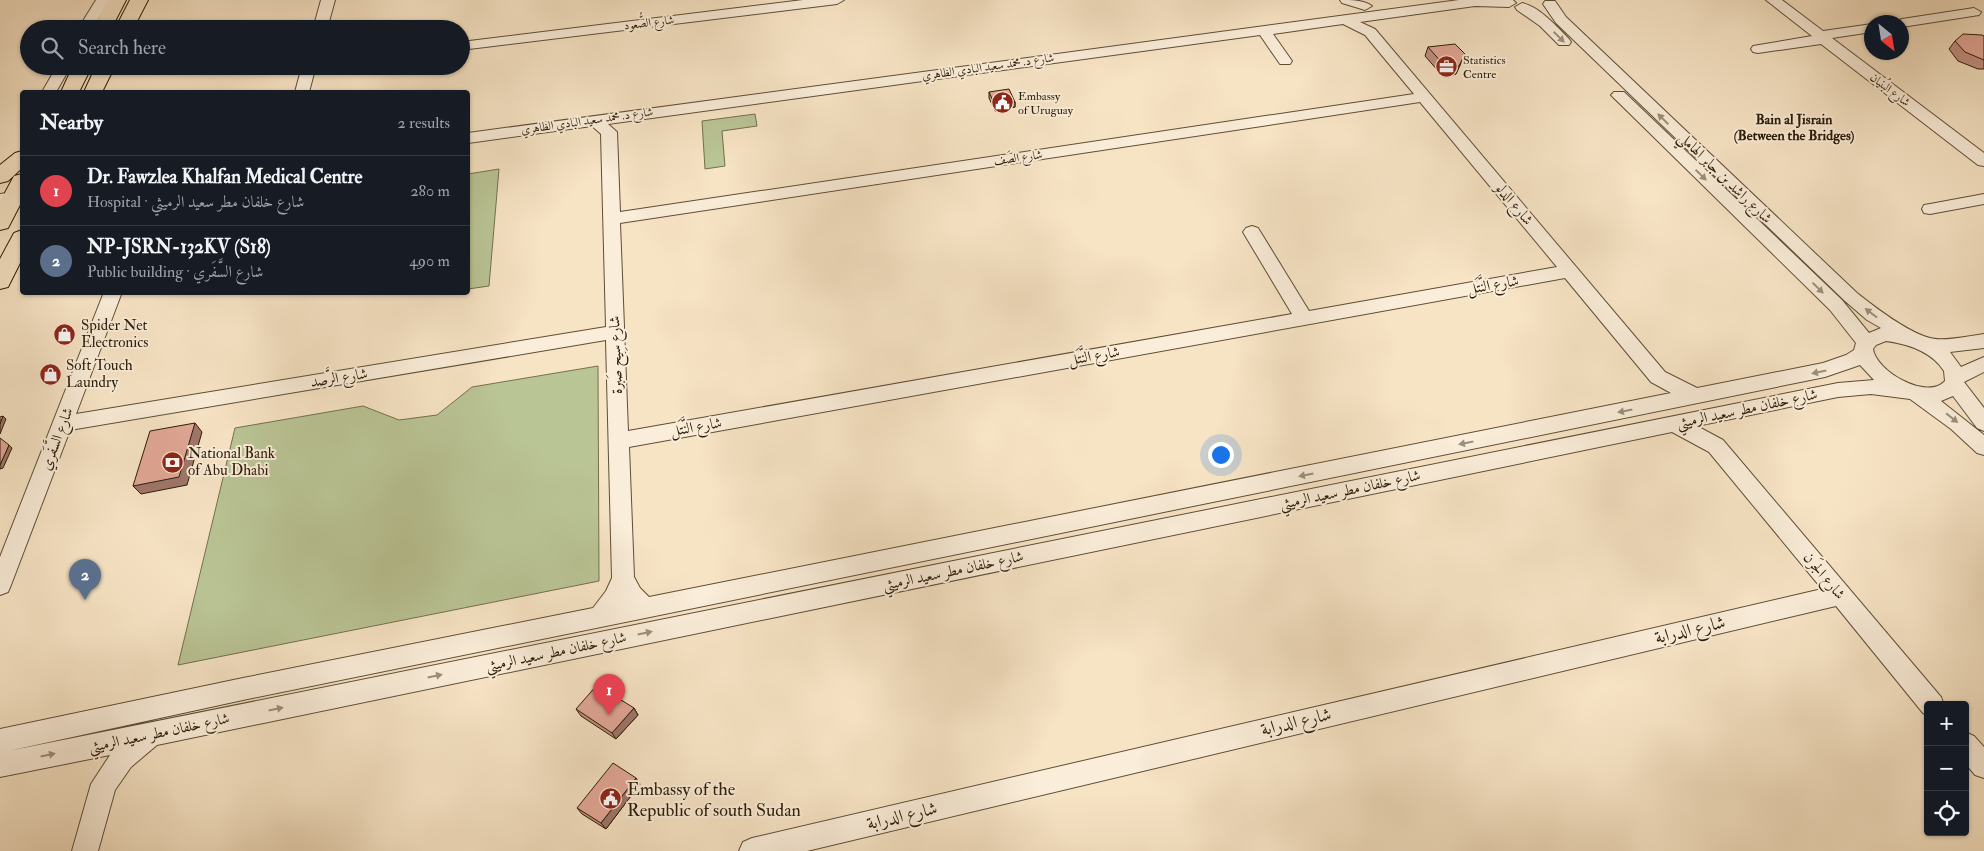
<!DOCTYPE html>
<html lang="en">
<head>
<meta charset="utf-8">
<style>
  :root { --surface:#171b24; --page:#242831; --text:#f1f3f6; --muted:#9ea1a6; --line:#363941; --accent:#0b8043 }
  body { margin:0; font-family:"IM FELL Double Pica",Amiri,serif; background:var(--page); color:var(--text) }
  .controls { position:absolute; right:15px; bottom:15px; display:grid; overflow:hidden; border-radius:5px; box-shadow:0 1px 4px #0004 }
  .controls button { width:45px; height:45px; display:grid; place-items:center; padding:0; border:0; border-bottom:1px solid var(--line); background:var(--surface); color:var(--text); font:25px sans-serif }
  .compass { position:absolute; left:1864px; top:15px; width:45px; height:45px; border-radius:50%; background:var(--surface); box-shadow:0 1px 4px #0004; rotate:150deg }
  .you { position:absolute; left:1220px; top:454px; width:18px; height:18px; margin:-12px; border:4px solid #fff; border-radius:50%; background:#1a73e8; box-shadow:0 0 0 8px #1a73e833 }
  .badge { display:grid; place-items:center; width:32px; height:32px; border-radius:50%; background:var(--accent); color:#fff; font-size:16px; font-weight:700 }
  .pin { position:absolute; translate:-50% -41px; filter:drop-shadow(0 1px 2px #0008) }
  .pin::after { content:''; position:absolute; top:26px; width:18px; height:15px; background:inherit; clip-path:polygon(0 0,100% 0,50% 100%) }
  .list { margin:0; padding:0; list-style:none }
  h2 { display:flex; justify-content:space-between; align-items:center; height:65px; margin:0; padding:0 20px; font-size:21px }
  h2 small { font-size:16px; font-weight:400; color:var(--muted) }
  .list li { display:grid; grid-template-columns:32px 1fr auto; gap:15px; align-items:center; box-sizing:border-box; height:70px; padding:0 20px; border-top:1px solid var(--line) }
  .list b { display:block; font-size:19px; white-space:nowrap }
  .list p { margin:0; font-size:16px; white-space:nowrap; color:var(--muted) }
  .list em { font-size:16px; font-style:normal; color:var(--muted) }
  .icon { flex:none; width:28px; height:28px; fill:none; stroke:currentColor; stroke-width:2; stroke-linecap:round; stroke-linejoin:round }
  .map { position:relative; flex:none; width:1984px; height:851px; overflow:hidden }
  .search { position:absolute; background:var(--surface); box-shadow:0 1px 4px #0004; left:20px; top:20px; width:450px; height:55px; display:flex; align-items:center; gap:12px; box-sizing:border-box; padding:0 18px; border-radius:28px; color:var(--muted); font-size:19px }
  .panel { position:absolute; background:var(--surface); box-shadow:0 1px 4px #0004; left:20px; top:90px; width:450px; height:205px; border-radius:5px }
  .map>svg:first-child { display:block }
</style>
</head>
<body>
<div class="map">
<svg width="1984" height="851" viewBox="0 0 1984 851">
  <rect width="100%" height="100%" fill="#f7e4c5"/>
  <filter id="stains"><feTurbulence type="fractalNoise" baseFrequency=".004" numOctaves="4"/><feColorMatrix values="0 0 0 0 .2 0 0 0 0 .09 0 0 0 0 .02 0 0 0 .5 -.17"/></filter>
  <radialGradient id="worn" r=".72"><stop offset=".6" stop-color="#630" stop-opacity="0"/><stop offset="1" stop-color="#630" stop-opacity=".3"/></radialGradient>
  <path fill="#bac596" stroke="#73704e" d="M755,114L757,126L722,131L725,166L705,169L702,121Z
    M499,169L489,286L468,289V174Z
    M598,366L599,581L178,665L235,428L363,406L399,420L437,415L472,387Z"/>
  <g fill="none" stroke-linecap="round" stroke-linejoin="round">
    <defs>
      <path id="minor" d="M96,0H110L92,29H78Z
        M321,0H335L327,29H313Z
        M803,0H844L837,4L461,50V42Z
        M1340,0C1351,0 1364,0 1372,6L1365,10L1342,3Z
        M1459,0H1513L1516,3L1509,7L1475,6L1360,22L1375,29L1665,372L1697,388L1823,363L1846,355L1854,350L1856,343L1830,310L1614,98L1611,95L1614,92H1624L1842,300L1869,333L1881,328L1867,320L1845,301L1556,23L1543,4L1545,1H1555L1566,17L1857,293C1876,308 1907,332 1930,338C1943,342 1969,336 1984,334V348L1950,352L1961,367L1984,357V372L1964,382L1984,408V431L1977,428L1953,396L1941,401L1984,435V455L1977,453L1951,429L1910,399L1871,394L1838,397L1697,426L1723,440L1941,697L1944,705H1928V715L1923,713L1836,606L807,851H739L743,842L752,838L1822,589L1709,452L1672,432L157,745L131,767L115,790L98,851H72L91,784L110,755L0,777V729L243,678L593,608L606,591L612,578L606,340L70,430L11,585L8,592L0,595V557L104,292H122L76,414L606,327L601,134L592,126L468,143V133ZM1343,24L1365,35L1414,94L620,212L617,132L608,124L1260,35L1280,64H1290L1292,61L1273,34ZM1420,102L1557,267L1309,311L1258,228L1252,226L1246,228L1243,232L1292,314L628,431L620,223ZM1565,278L1651,382L1671,393L649,597L640,588L634,577L629,447ZM1886,341C1908,344 1931,351 1944,371L1945,381C1927,401 1876,371 1873,349L1876,345ZM1860,365L1874,380L1838,383L8,751L243,700L1825,377Z
        M1766,0H1782L1823,31L1872,24V32L1832,38L1984,153V166L1978,165L1821,44L1758,53L1753,52L1751,49L1753,46L1812,36Z
        M1522,3C1540,7 1556,26 1569,39L1571,42L1569,45H1559L1540,26L1517,10L1515,7Z
        M1974,8L1981,12L1979,15L1902,27V22H1895L1902,19Z
        M57,66H71L56,92H42Z
        M302,66H316L309,92H295Z
        M22,191V201L0,204V194Z
        M1984,194V204L1930,214L1924,213L1922,209L1924,205L1930,204Z
        M1965,732L1974,736L1984,747V778L1975,775L1965,763Z"/>
      <path id="major" d="M108,0H126L111,29H93Z
        M130,0H148L133,29H115Z
        M73,66H92L79,92H61Z
        M96,66H115L102,92H84Z
        M22,151V168L8,181L0,183V165L15,153Z
        M22,174V201L8,228L0,230V202L14,176Z
        M22,230V259L8,287L0,289V259L14,233Z"/>
    </defs>
    <use href="#minor" stroke="#5f4e36" stroke-width="2"/>
    <use href="#major" stroke="#2c1c06" stroke-width="2"/>
    <use href="#minor" fill="#faedd9" fill-rule="evenodd"/>
    <use href="#major" fill="#f7e4c5" fill-rule="evenodd"/>
  </g>
  <path fill="#c39083" stroke="#2c1c06" d="M1984,36V69H1978L1958,61L1949,49L1955,41Z
    M1428,47L1465,54L1456,74L1448,76L1443,71L1439,72L1425,56Z
    M989,92L1015,102V107L995,111L989,98Z
    M634,708L638,715L616,739L581,716L576,709Z
    M640,784L606,829L582,814L577,808Z"/>
  <path fill="#9f766a" stroke="#2c1c06" d="M1465,54L1456,74L1448,76L1451,67Z
    M1015,102V107L995,111V105Z
    M3,416L6,419L0,434V424Z
    M195,423L202,432L187,485L141,494L133,486Z
    M9,445L12,448L3,468L0,469V465Z
    M634,708L638,715L616,739L612,733Z
    M636,778L640,784L606,829L601,823Z"/>
  <path fill="#e3a898" stroke="#2c1c06" d="M1963,34L1982,35L1984,36V60L1965,52L1955,41Z
    M1455,44L1465,54L1459,66L1451,67L1446,63H1442L1428,47Z
    M1009,89L1015,102L995,105L989,92Z
    M3,416L0,424V417Z
    M195,423L179,477L133,486L150,431Z
    M0,438L9,445L0,465Z
    M597,685L634,708L612,733L576,709Z
    M613,763L636,778L601,823L577,808Z"/>
  <defs><path id="oneway-solid" d="M-6-.8H1V-3.2L6.5 0L1 3.2V.8H-6Z" transform="scale(1.25)"/></defs>
  <g fill="#9d8f7a">
    <use href="#oneway-solid" transform="translate(1559 37) rotate(44)"/>
    <use href="#oneway-solid" transform="translate(1663 119) rotate(-136)"/>
    <use href="#oneway-solid" transform="translate(1701 175) rotate(44)"/>
    <use href="#oneway-solid" transform="translate(1818 288) rotate(44)"/>
    <use href="#oneway-solid" transform="translate(1871 313) rotate(-143)"/>
    <use href="#oneway-solid" transform="translate(1819 372) rotate(168)"/>
    <use href="#oneway-solid" transform="translate(1625 411) rotate(169)"/>
    <use href="#oneway-solid" transform="translate(1952 418) rotate(38)"/>
    <use href="#oneway-solid" transform="translate(1466 443) rotate(169)"/>
    <use href="#oneway-solid" transform="translate(1306 475) rotate(169)"/>
    <use href="#oneway-solid" transform="translate(645 633) rotate(-12)"/>
    <use href="#oneway-solid" transform="translate(435 676) rotate(-12)"/>
    <use href="#oneway-solid" transform="translate(276 709) rotate(-12)"/>
    <use href="#oneway-solid" transform="translate(48 755) rotate(-12)"/>
  </g>
  <defs>
    <symbol id="office-disc" viewBox="-11 -11 22 22"><circle r="9.5" fill="#8f2418" stroke="#faedd9"/><path d="M-6-3h4V-5.5h4V-3h4V5H-6ZM-1-4.5V-3h2v-1.5ZM-6 0V1H6V0Z" fill="#fff"/></symbol>
    <symbol id="civic-disc" viewBox="-11 -11 22 22"><circle r="9.5" fill="#8f2418" stroke="#faedd9"/><path d="M-.6-6.5H3V-4.5H.6V-3L4-1V1h2V6H-6V1h2V-1L-.6-3ZM-1.2 2.5V6h2.4V2.5Z" fill="#fff"/></symbol>
    <symbol id="shop-disc" viewBox="-11 -11 22 22"><circle r="9.5" fill="#8f2418" stroke="#faedd9"/><path d="M-5-2.5h2.3a2.7 3.5 0 0 1 5.4 0H5L5.5 6h-11ZM-1.5-2.5h3a1.5 2.3 0 0 0-3 0Z" fill="#fff"/></symbol>
    <symbol id="bank-disc" viewBox="-11 -11 22 22"><circle r="9.5" fill="#8f2418" stroke="#faedd9"/><path d="M-6-4H6V4H-6ZM0-2.3a2.3 2.3 0 1 0 0 4.6a2.3 2.3 0 1 0 0-4.6Z" fill="#fff"/></symbol>
  </defs>
  <g fill-rule="evenodd">
    <use href="#office-disc" x="1434" y="54" width="25" height="25"/>
    <use href="#civic-disc" x="990" y="90" width="25" height="25"/>
    <use href="#shop-disc" x="52" y="322" width="25" height="25"/>
    <use href="#shop-disc" x="38" y="362" width="25" height="25"/>
    <use href="#bank-disc" x="160" y="450" width="25" height="25"/>
    <use href="#civic-disc" x="598" y="786" width="25" height="25"/>
  </g>
  <g text-anchor="middle" dominant-baseline="central" stroke-width="4" stroke-linejoin="round" paint-order="stroke">
    <g font-size="12" fill="#2c1c06" stroke="#faedd9">
      <text transform="translate(649 23) rotate(-7)">شارع الصُّعود</text>
      <text transform="translate(988 67) rotate(-8)">شارع د. محمد سعيد البادي الظاهري</text>
      <text transform="translate(1890 90) rotate(37)">شارع البُنيان</text>
      <text transform="translate(587 121) rotate(-8)">شارع د. محمد سعيد البادي الظاهري</text>
      <text transform="translate(1018 158) rotate(-8)">شارع الصَف</text>
    </g>
    <g font-size="12" fill="#2c1c06" stroke="#faedd9" text-anchor="start">
      <text x="1463" y="60">Statistics<tspan x="1463" dy="14">Centre</tspan></text>
      <text x="1018" y="96">Embassy<tspan x="1018" dy="14">of Uruguay</tspan></text>
    </g>
    <g font-size="14" font-weight="bold" fill="#2c1c06" stroke="#faedd9">
      <text x="1794" y="119">Bain al Jisrain<tspan x="1794" dy="16">(Between the Bridges)</tspan></text>
    </g>
    <g font-size="15" fill="#2c1c06" stroke="#faedd9">
      <text transform="translate(1725 178) rotate(44)">شارع راشد بن جابر الهاملي</text>
      <text transform="translate(1514 204) rotate(50)">شارع الدلو</text>
      <text transform="translate(1493 285) rotate(-10)">شارع النَّتَل</text>
      <text transform="translate(616 355) rotate(-92)">شارع سِيح صَبرة</text>
      <text transform="translate(1094 356) rotate(-10)">شارع النَّتَل</text>
      <text transform="translate(339 378) rotate(-9)">شارع الرَّصد</text>
      <text transform="translate(1747 409) rotate(-12)">شارع خلفان مطر سعيد الرميثي</text>
      <text transform="translate(696 427) rotate(-10)">شارع النَّتَل</text>
      <text transform="translate(57 439) rotate(-69)">شارع السَّفَري</text>
      <text transform="translate(1350 490) rotate(-12)">شارع خلفان مطر سعيد الرميثي</text>
      <text transform="translate(953 571) rotate(-12)">شارع خلفان مطر سعيد الرميثي</text>
      <text transform="translate(1824 576) rotate(50)">شارع الجَرن</text>
      <text transform="translate(556 652) rotate(-12)">شارع خلفان مطر سعيد الرميثي</text>
      <text transform="translate(159 733) rotate(-12)">شارع خلفان مطر سعيد الرميثي</text>
    </g>
    <g font-size="15" fill="#2c1c06" stroke="#faedd9" text-anchor="start">
      <text x="81" y="325">Spider Net<tspan x="81" dy="17">Electronics</tspan></text>
      <text x="66" y="365">Soft Touch<tspan x="66" dy="17">Laundry</tspan></text>
      <text x="188" y="453">National Bank<tspan x="188" dy="17">of Abu Dhabi</tspan></text>
    </g>
    <g font-size="18" fill="#2c1c06" stroke="#faedd9">
      <text transform="translate(1690 630) rotate(-13)">شارع الدرابة</text>
      <text transform="translate(1296 722) rotate(-13)">شارع الدرابة</text>
      <text transform="translate(902 816) rotate(-13)">شارع الدرابة</text>
    </g>
    <g font-size="18" fill="#2c1c06" stroke="#faedd9" text-anchor="start">
      <text x="627" y="789">Embassy of the<tspan x="627" dy="21">Republic of south Sudan</tspan></text>
    </g>
  </g>
  <rect width="100%" height="100%" filter="url(#stains)"/>
  <rect width="100%" height="100%" fill="url(#worn)"/>
</svg>
<div class="controls">
<button>+</button>
<button>−</button>
<button><svg class="icon" aria-label="locate" viewBox="0 0 24 24"><circle cx="12" cy="12" r="6"/><path d="M12 2v4M12 18v4M2 12h4M18 12h4"/></svg></button>
</div>
<svg class="compass" viewBox="-18 -18 36 36"><path d="M0-13l5 13h-10z" fill="#e53935"/><path d="M0 13l5-13h-10z" fill="#9ea1a6"/></svg>
<div class="you"></div>
<div class="pin badge" style="left:609px;top:715px;background:#e0444e">1</div>
<div class="pin badge" style="left:85px;top:600px;background:#5c6f8a">2</div>
<div class="search"><svg class="icon" aria-label="search" viewBox="0 0 24 24"><circle cx="10" cy="10" r="6"/><path d="M15 15l6 6"/></svg>Search here</div>
<section class="panel">
<h2>Nearby<small>2 results</small></h2>
<ul class="list">
<li><span class="badge" style="background:#e0444e">1</span><div><b>Dr. Fawzlea Khalfan Medical Centre</b><p>Hospital · شارع خلفان مطر سعيد الرميثي</p></div><em>280 m</em></li>
<li><span class="badge" style="background:#5c6f8a">2</span><div><b>NP-JSRN-132KV (S18)</b><p>Public building · شارع السَّفَري</p></div><em>490 m</em></li>
</ul>
</section>
</div>
</body>
</html>
